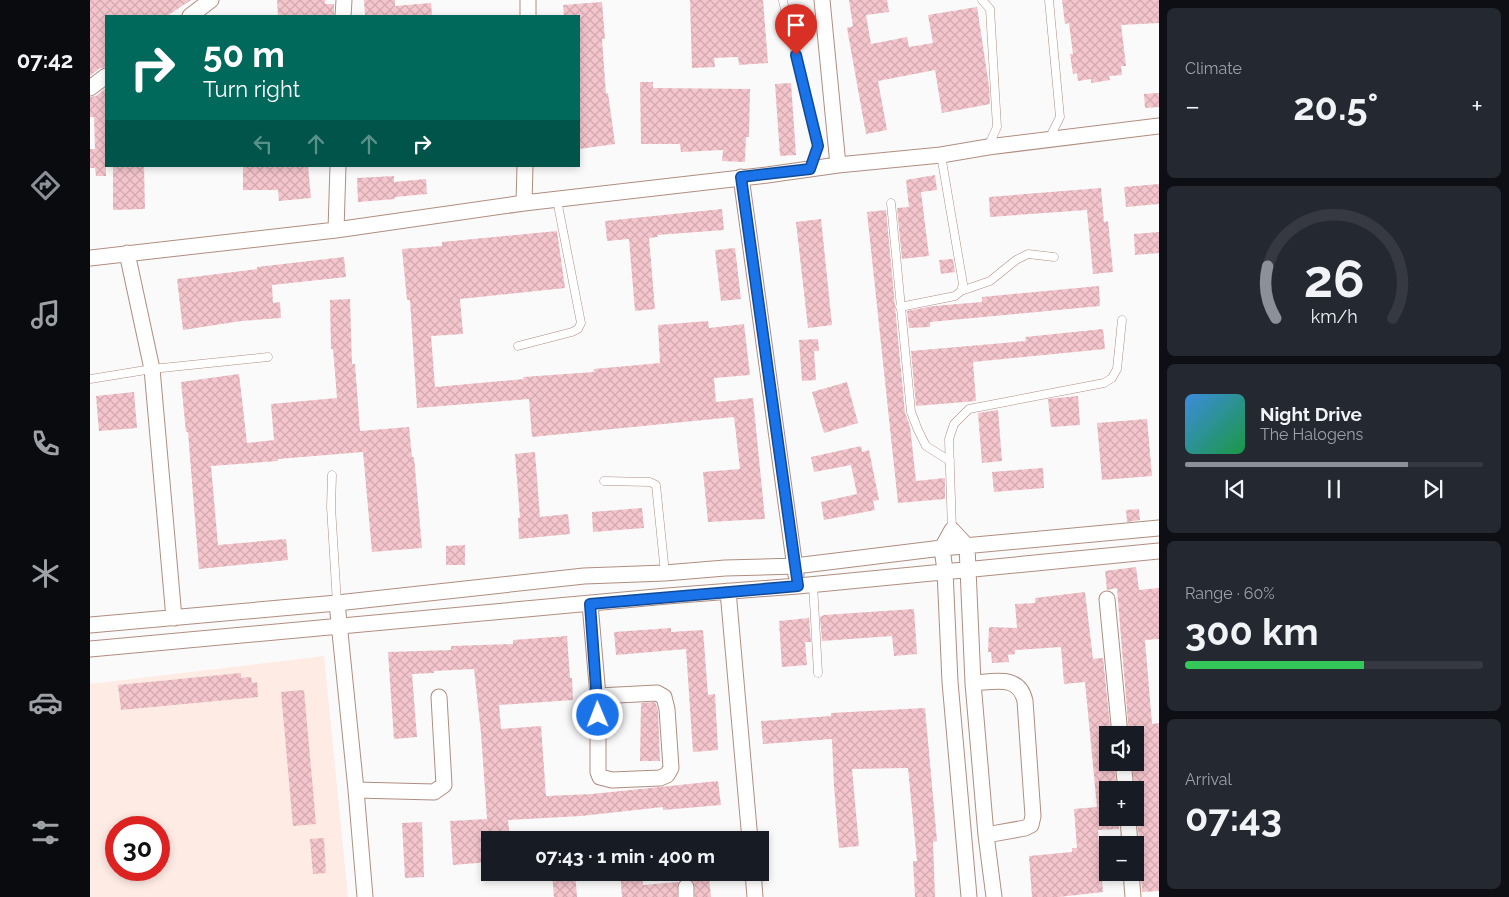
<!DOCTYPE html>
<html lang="en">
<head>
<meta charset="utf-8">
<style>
	:root { --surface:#171b24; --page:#242831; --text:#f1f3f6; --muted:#9ea1a6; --line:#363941; --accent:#8c9099 }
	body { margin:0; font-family:Raleway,sans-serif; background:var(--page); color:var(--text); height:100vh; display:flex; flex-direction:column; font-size:19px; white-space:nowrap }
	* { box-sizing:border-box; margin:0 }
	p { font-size:16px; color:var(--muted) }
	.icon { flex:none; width:28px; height:28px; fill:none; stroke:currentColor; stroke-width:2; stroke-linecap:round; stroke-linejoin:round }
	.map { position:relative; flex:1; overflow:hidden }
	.drawer { display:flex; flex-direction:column; gap:8px; padding:8px; background:#0d0f14; width:350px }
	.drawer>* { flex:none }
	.top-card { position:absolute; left:15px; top:15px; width:475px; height:152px; border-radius:0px; box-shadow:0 2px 8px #0003; background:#00695c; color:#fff; overflow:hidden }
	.controls { position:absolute; left:1009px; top:726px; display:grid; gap:10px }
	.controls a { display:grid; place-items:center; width:45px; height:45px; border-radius:0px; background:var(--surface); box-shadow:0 2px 8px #0003; font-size:25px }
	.speed { position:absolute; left:15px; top:816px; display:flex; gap:10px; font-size:25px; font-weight:700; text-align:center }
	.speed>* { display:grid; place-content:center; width:65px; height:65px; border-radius:50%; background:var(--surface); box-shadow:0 2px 8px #0003; line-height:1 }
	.speed .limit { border:8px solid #d22; background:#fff; color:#111 }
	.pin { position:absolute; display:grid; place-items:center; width:42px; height:42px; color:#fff; margin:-51px -21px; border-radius:50% 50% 50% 0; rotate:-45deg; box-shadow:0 0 5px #0007 }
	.pin .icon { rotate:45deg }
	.me { position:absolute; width:55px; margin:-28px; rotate:359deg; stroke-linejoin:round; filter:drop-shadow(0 0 4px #0008) }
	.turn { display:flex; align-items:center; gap:18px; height:105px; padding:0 15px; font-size:22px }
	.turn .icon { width:65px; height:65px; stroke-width:2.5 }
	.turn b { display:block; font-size:35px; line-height:42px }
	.lanes { display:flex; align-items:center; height:48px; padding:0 15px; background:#0003; justify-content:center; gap:25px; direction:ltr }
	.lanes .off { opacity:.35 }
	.big { font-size:38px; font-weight:700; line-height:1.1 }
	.drawer .tile { flex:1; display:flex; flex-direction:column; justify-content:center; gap:8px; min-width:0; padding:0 18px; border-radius:8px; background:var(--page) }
	.drawer .dial { align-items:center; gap:0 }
	.dial svg { height:130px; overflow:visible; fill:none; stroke:var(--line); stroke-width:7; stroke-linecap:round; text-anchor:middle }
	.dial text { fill:var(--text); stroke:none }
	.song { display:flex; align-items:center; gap:15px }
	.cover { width:60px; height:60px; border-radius:8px; background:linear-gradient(135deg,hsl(210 70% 55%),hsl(140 70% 35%)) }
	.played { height:5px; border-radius:2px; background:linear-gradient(90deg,var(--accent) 75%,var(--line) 75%) }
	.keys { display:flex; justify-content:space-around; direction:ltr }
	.heat { display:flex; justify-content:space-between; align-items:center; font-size:28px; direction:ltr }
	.charge { height:8px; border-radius:4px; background:linear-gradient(90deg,#34c759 60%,var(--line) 0) }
	.trip { position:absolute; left:391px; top:831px; width:288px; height:50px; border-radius:0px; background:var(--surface); box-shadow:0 2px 8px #0003; font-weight:700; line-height:50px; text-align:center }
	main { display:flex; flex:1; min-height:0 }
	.tabs { display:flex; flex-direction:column; width:90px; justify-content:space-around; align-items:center; background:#090b0e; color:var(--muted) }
	.tabs .icon { width:35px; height:35px }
	.tabs .current { color:var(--accent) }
	.tabs b { font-size:22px; color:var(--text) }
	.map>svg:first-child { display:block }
	.built { fill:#feebe4; fill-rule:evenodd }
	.building { fill:url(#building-cross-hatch) }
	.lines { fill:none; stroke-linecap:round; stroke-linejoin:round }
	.service-casing { stroke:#b08d80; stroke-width:9 }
	.minor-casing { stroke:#b08d80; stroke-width:17 }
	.service { stroke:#fff; stroke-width:8 }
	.minor { stroke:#fff; stroke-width:15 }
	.route-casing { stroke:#114b97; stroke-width:12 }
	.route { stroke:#1a73e8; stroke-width:9 }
</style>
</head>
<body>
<main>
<nav class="tabs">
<b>07:42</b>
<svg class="icon current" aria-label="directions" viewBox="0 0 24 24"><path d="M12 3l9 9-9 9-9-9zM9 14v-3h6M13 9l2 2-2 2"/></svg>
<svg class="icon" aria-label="music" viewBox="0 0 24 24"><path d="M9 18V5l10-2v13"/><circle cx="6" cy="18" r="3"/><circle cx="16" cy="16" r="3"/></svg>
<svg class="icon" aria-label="phone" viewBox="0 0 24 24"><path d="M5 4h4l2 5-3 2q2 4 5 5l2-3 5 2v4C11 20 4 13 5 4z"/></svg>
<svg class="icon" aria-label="climate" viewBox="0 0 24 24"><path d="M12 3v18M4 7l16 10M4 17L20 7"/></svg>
<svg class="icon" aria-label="car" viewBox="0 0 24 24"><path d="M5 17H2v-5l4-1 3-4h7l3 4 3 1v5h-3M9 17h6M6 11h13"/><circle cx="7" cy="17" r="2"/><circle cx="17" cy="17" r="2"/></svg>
<svg class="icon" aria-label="filters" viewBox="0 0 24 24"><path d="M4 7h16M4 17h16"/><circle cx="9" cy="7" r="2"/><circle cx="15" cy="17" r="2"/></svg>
</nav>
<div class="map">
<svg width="1069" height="897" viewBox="0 0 1069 897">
	<defs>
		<pattern id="building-cross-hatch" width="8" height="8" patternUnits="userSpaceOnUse" patternTransform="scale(1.25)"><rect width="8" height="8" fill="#f4c5cd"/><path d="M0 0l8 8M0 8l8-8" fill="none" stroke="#d1a9af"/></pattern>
	</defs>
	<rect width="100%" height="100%" fill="#fafafa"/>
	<!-- built -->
	<path class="built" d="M234,656l24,241h-258v-213zM26,828h43v42h-43z"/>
	<!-- building -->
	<path class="building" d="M0,0h101l-24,16h-61v51l-6,1 -10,8z
		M187,0h48v4h9v12h-56z
		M274,0h31v6l36,-3 1,13h-67z
		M600,0h73l5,63 -29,2 -1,-8 -24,1 1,9 -23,1z
		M759,0h38l2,12 -23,3 5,29 36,-7 2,10 24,-4 -5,-28 49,-8 12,79 1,18 -48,9 -7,-43 -57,11 9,49 -21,4 -19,-106 6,-2z
		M972,0h97v23l-38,2 5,41h-5l1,9 -13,1 1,4 -19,3v-4l-13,2 -1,-8 -4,1 -3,-20h3l-4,-31 -4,1z
		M512,2l3,37h-3l4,55 2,-1 7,51 -36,5v-133h-15l-1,-11z
		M550,82h13v6l97,1 -1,48h-3l-1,25 -23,-1 1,-11 -42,2 -1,-8h-39z
		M701,83l5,72 -16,1 -5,-72z
		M16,88v88h-10l-1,-8h-5v-19h5l-1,-32h-4v-20l6,-1z
		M1069,93v14l-14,1 -1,-14z
		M23,166h31l1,43 -32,1z
		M153,166h65l3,32 -32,3 -1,-11h-35z
		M845,175l2,15 -16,2 8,64 -27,3 -5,-51 12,-1 -3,-27z
		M304,176v6l32,-3 1,15 -32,3v2l-37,3 -1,-24z
		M1069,184v20l-33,3 -2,-20z
		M1011,188l3,34 4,-1 5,51 -20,2 -6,-64 -97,7 -1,-20z
		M632,209l2,21 -67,5 1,2 -9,1 6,71 -20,2 -6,-72 -22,2 -2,-20z
		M796,210l19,203 5,13 6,55 29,-3v21l-47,4 -31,-291z
		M731,219l11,106 -24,3 -12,-106z
		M467,231l8,57 -105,11 3,35 -32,2 4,51 89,-8 -1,-2 71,-5v-3l66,-6 -2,-38 50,-4 1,7 35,-4 6,51 -36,3 2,24 37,-4 12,121 -57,3 -5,-50 37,-3 -6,-52 -202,20 -3,-38 -112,9 -7,-108h-3l-5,-51 40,-3v-4z
		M1069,232v21l-24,2 -1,-21z
		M645,248l6,51 -20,2 -6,-51z
		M254,257l2,20 -74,8 1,18 7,-1 1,16 -40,3 -58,9 -6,-51 80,-10v-2z
		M863,259l2,13 -14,2 -2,-14z
		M1009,286l1,20 -170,16v5l-21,1 -2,-17 27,-5 48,-4v-5z
		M260,299l2,65h3l5,67 49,-4 3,30h2l8,91 -50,4 -9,-100 -85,7v2l-67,5 7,79 68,-6 2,21 -89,9 -11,-137h-2l-5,-50 58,-8 8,69 27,-3 -3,-36 66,-6 -4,-49h-2l-1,-49z
		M1013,329l2,20 -132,13 3,39 -60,5 -5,-55 115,-10 -1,-4z
		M728,339l1,12h-5l2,29 -14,1 -3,-41z
		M757,382l11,41 -34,10 -12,-41z
		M44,392l3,36 -38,3 -3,-35z
		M988,396l2,29 -29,2 -3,-28z
		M908,410l4,51 -20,2 -4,-50z
		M1057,419l5,57 -50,4 -5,-57z
		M771,446l1,6 7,-2 10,50 -6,1 2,9 -51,10 -3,-18 36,-8 -6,-29 -37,7 -3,-15z
		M445,452l5,65 28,-3 2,20 -51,5 -1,-21h2l-5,-64z
		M953,468l1,20 -50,4 -2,-20z
		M552,508l2,20 -51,4 -1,-20z
		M1049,509l1,11 -13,2 -1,-12z
		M375,545v20h-19v-19z
		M1046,567l3,23 20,-2v51l-14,1 7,84 7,-1v168l-17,1 -1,-19h1l-10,-111h3v-27h-6l-12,-147 -10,2 -2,-19z
		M995,592l8,67 10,-1 8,77h-3v27h6l3,28h-9v28h11v11l-21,1 5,62 -44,5h-27l-3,-41 43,-4v-4h5l-3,-39 23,-2 -12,-125 -21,2 -3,-37 -46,3v4l-7,1 1,7 -17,1 -1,-11h-3l1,-25 28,1 -2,-24 20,-1v-5z
		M824,609l3,45 -23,2 -2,-20 -70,5 -2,-24 4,-2z
		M719,618l2,24h-6l2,23 -25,2 -3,-46z
		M581,628v4l32,-2 5,65 7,-1 3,56 -25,2 -7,-103 -70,6 -2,-23z
		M477,636l3,42h2l1,22 -74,5 2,24 40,-3 5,70 46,-2 126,-13 3,24 -58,5v-3l-82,9 -73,4 2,20h-20v22l-37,3 -3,-44 37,-2 -6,-86 -7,-64 -40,2v2l-22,1 5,63 -23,2 -6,-87 63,-2v-4l62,-2v-4z
		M151,673v5l10,-1 1,6 5,-1 1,15 -137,13 -3,-25z
		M214,690l12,134 -23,2 -12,-134z
		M565,702l3,8 2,51h-20l1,-58z
		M835,708l12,133 -4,1 2,55h-20l-2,-36h4l-9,-93 -56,1 7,77 -20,2 -5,-62 -2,-47 -69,5 -2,-23 70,-5v-3z
		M332,822l2,55 -19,1 -3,-55z
		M234,838l2,35 -13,1 -3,-35z
		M462,872h23l2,25h-23z
		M530,872h22l1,13 35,-3 -1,15h-55z
		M619,877l2,20h-16l-1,-14 -6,-5z"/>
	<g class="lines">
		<!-- service casing -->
		<g class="service-casing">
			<path id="service" d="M892,0l8,9 7,118 -9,20
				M693,1l35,145 -8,23
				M959,139l11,-22 -11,-117
				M801,203l20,209 7,18 8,16 24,15
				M871,291l29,-10 26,-21 12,-6 26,3
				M810,307l55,-11 6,-5 2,-7 -22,-129
				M428,346l54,-14 6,-3 3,-6 -24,-123
				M0,379l62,-10 116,-12
				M242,475l-1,32 6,96
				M514,481l46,1 6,3 9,88
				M862,530l-3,-91 5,-15 15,-15 135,-26 8,-5 5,-9 5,-49
				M723,584l5,89"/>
		</g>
		<!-- minor casing -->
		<g class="minor-casing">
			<path id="minor" d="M732,0l16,165
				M100,16l21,-16
				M253,16l1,-16
				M438,16v-16
				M0,88l16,-12
				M651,177l55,398
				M434,203l1,-37
				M246,230l2,-64
				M37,253l25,116 22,249
				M0,258l246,-28 188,-27 243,-28 71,-10 103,-10 47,-8 171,-21
				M638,591l22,249
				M1017,599l13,136
				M247,603l19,187 9,107
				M500,604l8,92
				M0,625l247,-22 247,-27 81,-3 60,-5 70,-2 147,-18 217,-20
				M0,649l577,-53 131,-10 361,-35
				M883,683c21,-1 46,-9 52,18l8,115 -2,9 -6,3 -39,7
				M567,693l7,4 3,12 4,59 -4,7 -7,3 -48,2 -12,-3 -2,-5v-76z
				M1033,762l3,28
				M266,790l78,2 10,-7 -5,-88
				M1038,818l2,27
				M663,872l2,25
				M1041,872l2,25
				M596,887v10
				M879,897l-19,-215 -5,-111 -3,-23 10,-18 15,16 6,137 13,152 8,62"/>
		</g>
		<!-- service -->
		<use href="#service" class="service"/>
		<!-- minor -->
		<use href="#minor" class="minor"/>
	</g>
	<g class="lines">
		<!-- route casing -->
		<g class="route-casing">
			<path id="route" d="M508,715l-8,-111 208,-18 -57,-409 69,-8 8,-23 -22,-91"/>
		</g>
		<!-- route -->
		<use href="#route" class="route"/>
	</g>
</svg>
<div class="controls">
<a><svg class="icon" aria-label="sound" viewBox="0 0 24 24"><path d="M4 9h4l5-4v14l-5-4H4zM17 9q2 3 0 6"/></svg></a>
<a>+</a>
<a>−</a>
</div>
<div class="speed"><div class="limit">30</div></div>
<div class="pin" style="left:706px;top:55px;background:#d93025"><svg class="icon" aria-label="arrive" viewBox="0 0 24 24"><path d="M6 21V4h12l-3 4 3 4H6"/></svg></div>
<svg class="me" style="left:508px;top:715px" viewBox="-20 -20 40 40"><circle r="17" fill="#1a73e8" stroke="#fff" stroke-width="3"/><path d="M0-11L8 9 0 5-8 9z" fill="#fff"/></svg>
<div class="trip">07:43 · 1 min · 400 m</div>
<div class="top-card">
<div class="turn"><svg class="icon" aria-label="right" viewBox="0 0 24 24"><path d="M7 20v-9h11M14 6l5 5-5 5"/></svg><div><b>50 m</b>Turn right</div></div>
<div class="lanes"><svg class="icon off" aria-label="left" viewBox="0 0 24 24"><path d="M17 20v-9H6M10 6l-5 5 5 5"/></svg><svg class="icon off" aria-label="ahead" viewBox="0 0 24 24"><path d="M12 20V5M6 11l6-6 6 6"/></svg><svg class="icon off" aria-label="ahead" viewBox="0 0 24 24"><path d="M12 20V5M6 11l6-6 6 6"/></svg><svg class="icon" aria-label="right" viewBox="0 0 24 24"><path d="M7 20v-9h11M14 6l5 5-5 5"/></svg></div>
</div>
</div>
<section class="drawer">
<div class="tile"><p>Climate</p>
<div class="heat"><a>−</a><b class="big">20.5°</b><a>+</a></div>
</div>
<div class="tile dial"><svg viewBox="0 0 100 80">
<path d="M14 69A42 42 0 1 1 86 69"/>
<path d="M14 69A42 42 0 0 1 9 37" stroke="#8c9099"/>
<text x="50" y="56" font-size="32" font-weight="700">26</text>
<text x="50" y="72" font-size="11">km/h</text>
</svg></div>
<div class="tile">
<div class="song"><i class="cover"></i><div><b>Night Drive</b><p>The Halogens</p></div></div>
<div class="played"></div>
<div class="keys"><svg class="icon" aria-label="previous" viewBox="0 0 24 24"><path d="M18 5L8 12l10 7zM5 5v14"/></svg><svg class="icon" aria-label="pause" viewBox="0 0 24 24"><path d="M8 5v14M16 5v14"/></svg><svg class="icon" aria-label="next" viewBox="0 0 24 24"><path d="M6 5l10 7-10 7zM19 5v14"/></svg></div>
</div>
<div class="tile"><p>Range · 60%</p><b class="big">300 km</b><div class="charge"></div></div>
<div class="tile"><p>Arrival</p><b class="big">07:43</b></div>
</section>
</main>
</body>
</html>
